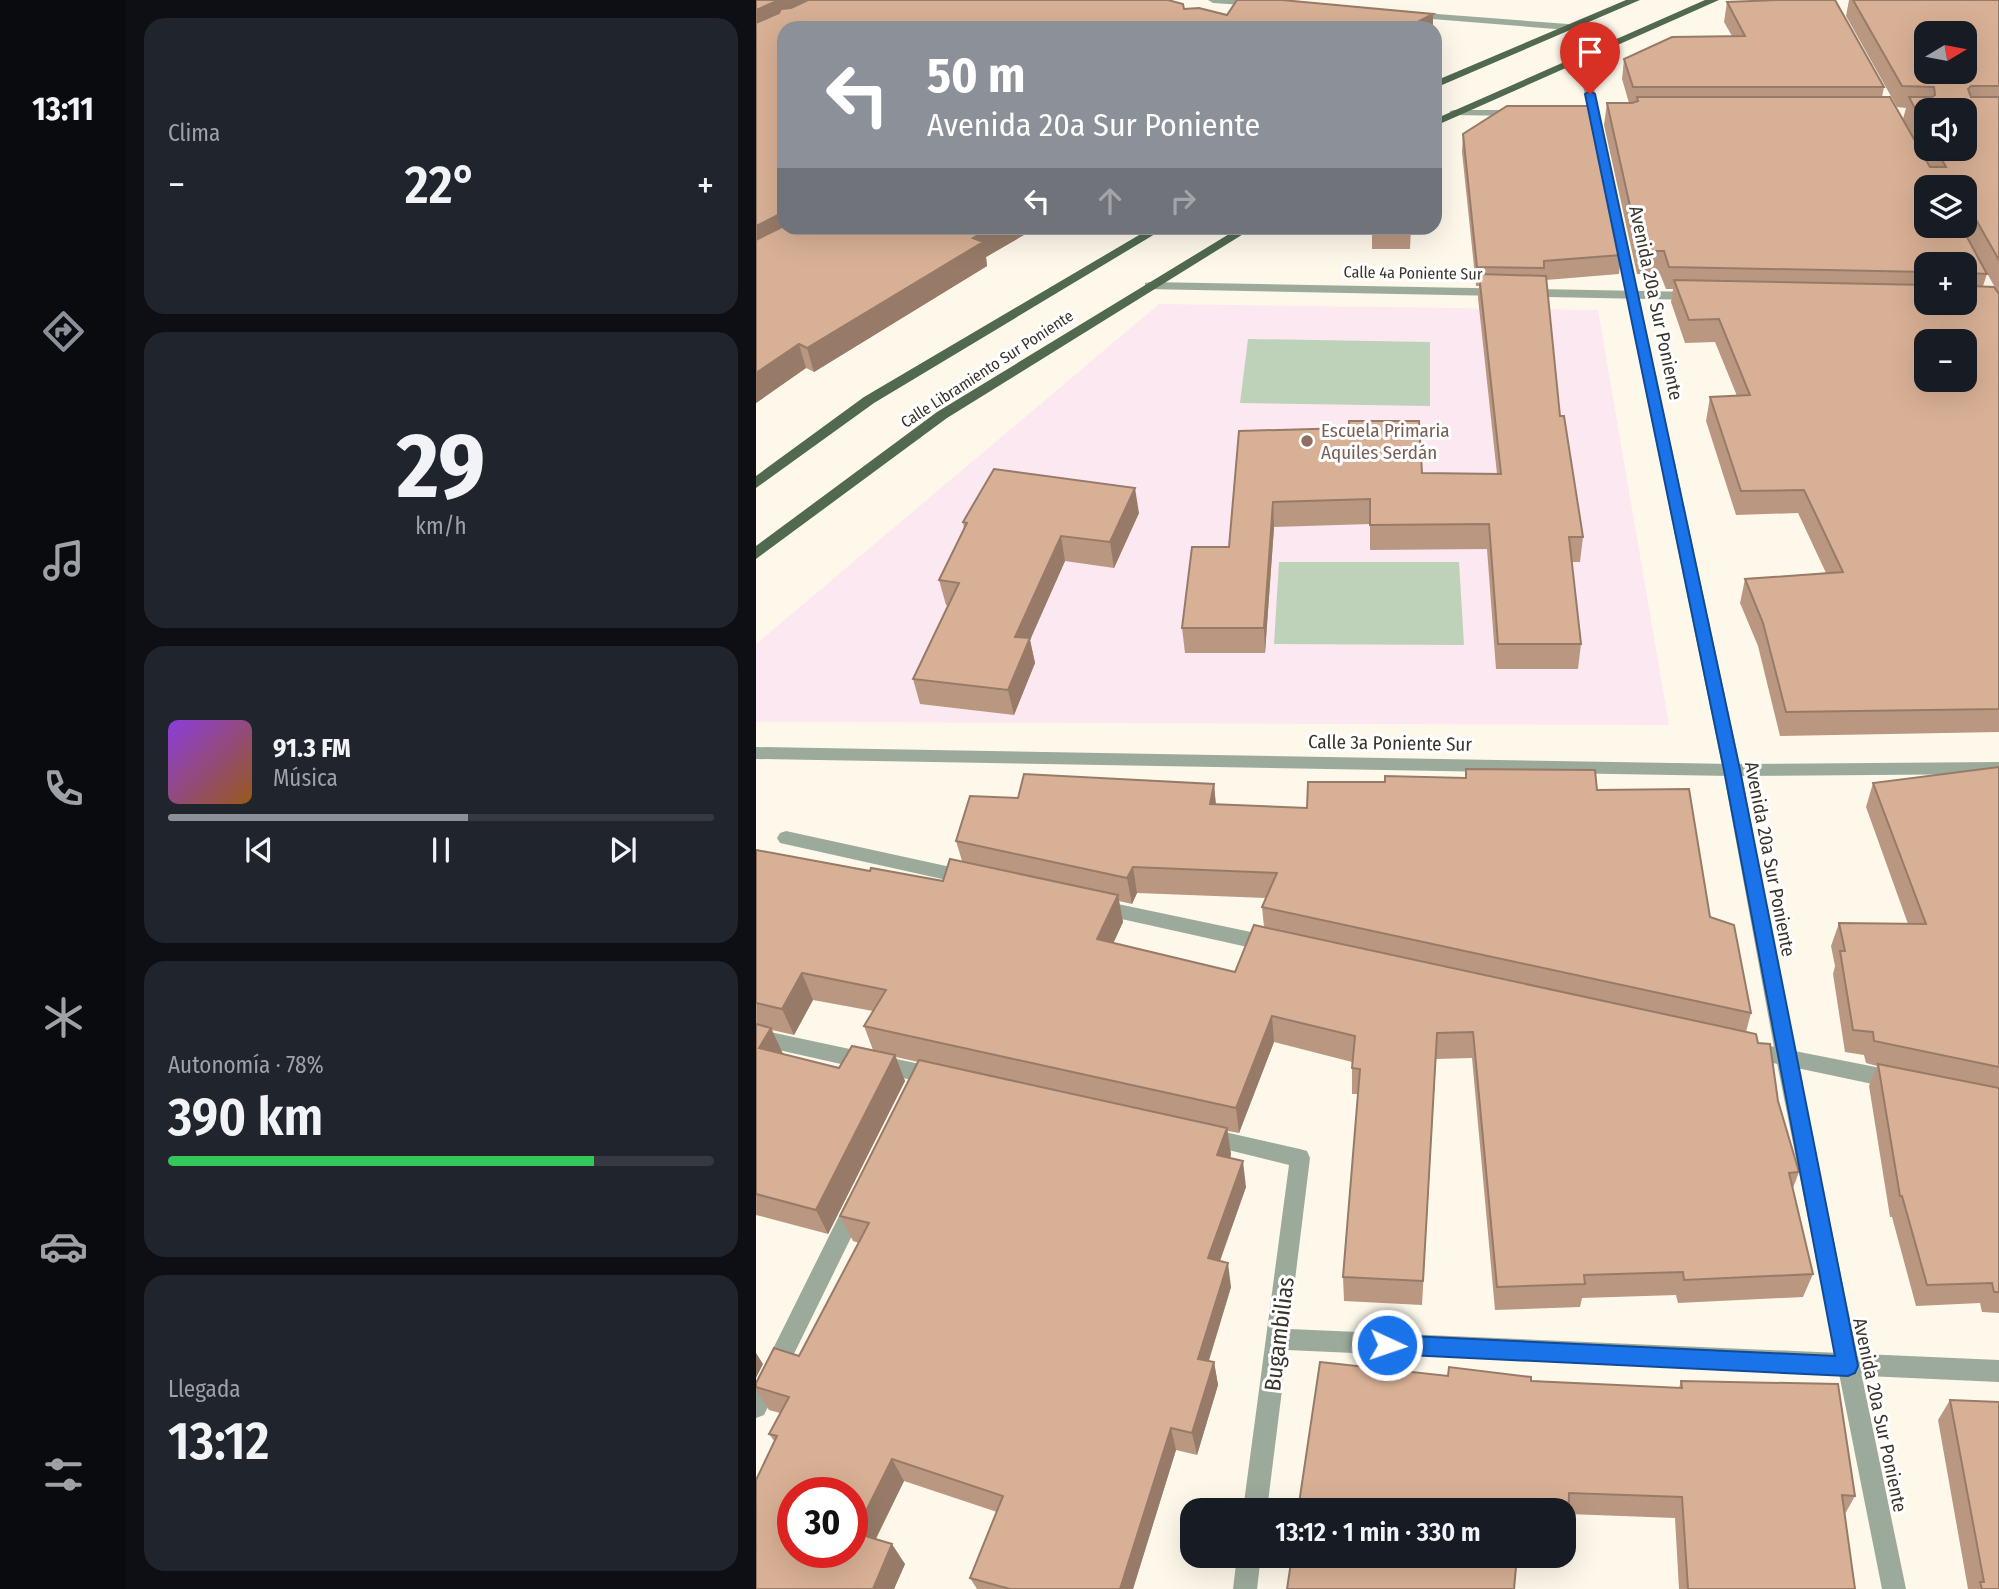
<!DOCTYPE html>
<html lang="es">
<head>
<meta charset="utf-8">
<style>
	:root { --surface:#171b24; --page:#20242c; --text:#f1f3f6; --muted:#9ea1a6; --line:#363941; --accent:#8c9099 }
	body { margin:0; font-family:"Fira Sans Condensed",sans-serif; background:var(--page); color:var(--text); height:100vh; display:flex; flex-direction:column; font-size:26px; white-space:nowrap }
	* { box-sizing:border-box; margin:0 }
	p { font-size:23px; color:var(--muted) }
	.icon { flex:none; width:38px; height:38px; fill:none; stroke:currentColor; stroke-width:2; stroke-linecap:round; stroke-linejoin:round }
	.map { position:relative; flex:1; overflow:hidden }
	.panel { display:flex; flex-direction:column; gap:18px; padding:18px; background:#0d0f14; width:630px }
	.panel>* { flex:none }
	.banner { position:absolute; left:21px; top:21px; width:665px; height:214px; border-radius:21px; box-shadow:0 7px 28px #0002; background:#8c9099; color:#fff; overflow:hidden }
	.needle { width:46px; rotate:80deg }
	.fabs { position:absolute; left:1158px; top:21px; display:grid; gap:14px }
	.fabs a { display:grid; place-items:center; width:63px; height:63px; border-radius:14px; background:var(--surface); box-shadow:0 7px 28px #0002; font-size:35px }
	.speed { position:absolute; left:21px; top:1477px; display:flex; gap:14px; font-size:35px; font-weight:700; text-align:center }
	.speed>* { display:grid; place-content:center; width:91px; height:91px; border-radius:50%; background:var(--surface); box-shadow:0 7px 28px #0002; line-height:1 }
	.speed .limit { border:10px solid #d22; background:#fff; color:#111 }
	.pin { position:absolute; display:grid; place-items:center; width:60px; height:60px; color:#fff; margin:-72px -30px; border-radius:50% 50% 50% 0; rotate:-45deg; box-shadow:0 0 7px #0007 }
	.pin .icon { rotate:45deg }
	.me { position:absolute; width:77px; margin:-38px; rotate:93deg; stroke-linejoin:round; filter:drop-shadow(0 0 5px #0008) }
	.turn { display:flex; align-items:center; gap:24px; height:147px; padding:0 35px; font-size:32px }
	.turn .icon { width:91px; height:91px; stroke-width:2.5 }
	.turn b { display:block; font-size:49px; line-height:60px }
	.lanes { display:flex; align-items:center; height:66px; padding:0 35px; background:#0003; justify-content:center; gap:35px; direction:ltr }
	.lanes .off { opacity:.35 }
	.big { font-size:52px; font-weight:600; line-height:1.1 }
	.panel .card { flex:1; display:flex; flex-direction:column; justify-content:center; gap:10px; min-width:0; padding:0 24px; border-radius:21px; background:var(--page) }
	.panel .dial { align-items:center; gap:0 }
	.dial b { font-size:91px; line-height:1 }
	.song { display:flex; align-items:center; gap:21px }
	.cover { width:84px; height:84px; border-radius:10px; background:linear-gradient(135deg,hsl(270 70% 55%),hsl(30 70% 35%)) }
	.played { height:7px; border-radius:4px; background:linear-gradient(90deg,var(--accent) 55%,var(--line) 55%) }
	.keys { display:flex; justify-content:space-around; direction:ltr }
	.heat { display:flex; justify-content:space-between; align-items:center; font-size:38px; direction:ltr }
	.charge { height:10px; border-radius:5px; background:linear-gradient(90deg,#34c759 78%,var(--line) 0) }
	.trip { position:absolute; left:424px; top:1498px; width:396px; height:70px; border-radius:21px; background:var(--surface); box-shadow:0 7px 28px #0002; font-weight:600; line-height:70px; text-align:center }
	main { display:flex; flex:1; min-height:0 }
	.tab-bar { display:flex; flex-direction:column; width:126px; justify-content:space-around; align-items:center; background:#090b0e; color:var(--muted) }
	.tab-bar .icon { width:49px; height:49px }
	.tab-bar .current { color:var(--accent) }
	.tab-bar b { font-size:32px; color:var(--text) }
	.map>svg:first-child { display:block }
	.education { fill:#fce8f1 }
	.green { fill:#bed2b9 }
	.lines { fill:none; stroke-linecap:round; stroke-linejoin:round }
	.minor { fill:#9caa9b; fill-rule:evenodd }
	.tertiary { fill:#9caa9b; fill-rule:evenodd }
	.primary { fill:#50694f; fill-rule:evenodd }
	.wall { fill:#ba9780; fill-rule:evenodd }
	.shaded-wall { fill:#977b68 }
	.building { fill:#d8b095; stroke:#977b68; stroke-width:2; fill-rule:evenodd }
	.route { fill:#1a73e8; stroke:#114b97; stroke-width:2 }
	.education-dot { fill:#8d6e63; stroke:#fff; stroke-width:2.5 }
	.labels { text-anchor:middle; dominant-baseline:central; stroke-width:6; stroke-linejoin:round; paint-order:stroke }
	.far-street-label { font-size:16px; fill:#39352d; stroke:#fff }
	.street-label { font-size:19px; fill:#39352d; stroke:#fff }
	.education-label { font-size:19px; fill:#785e54; stroke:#fff; text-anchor:start }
	.near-street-label { font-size:23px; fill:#39352d; stroke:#fff }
</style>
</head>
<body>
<main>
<nav class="tab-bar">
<b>13:11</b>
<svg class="icon current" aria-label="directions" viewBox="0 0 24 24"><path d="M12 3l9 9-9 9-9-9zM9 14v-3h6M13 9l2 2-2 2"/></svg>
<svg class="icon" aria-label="music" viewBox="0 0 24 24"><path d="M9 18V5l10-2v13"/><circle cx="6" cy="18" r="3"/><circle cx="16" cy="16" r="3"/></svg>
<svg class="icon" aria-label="phone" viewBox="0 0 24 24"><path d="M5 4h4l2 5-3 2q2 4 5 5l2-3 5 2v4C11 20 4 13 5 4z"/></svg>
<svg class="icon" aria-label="climate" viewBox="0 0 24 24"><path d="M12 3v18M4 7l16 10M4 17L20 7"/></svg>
<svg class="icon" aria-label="car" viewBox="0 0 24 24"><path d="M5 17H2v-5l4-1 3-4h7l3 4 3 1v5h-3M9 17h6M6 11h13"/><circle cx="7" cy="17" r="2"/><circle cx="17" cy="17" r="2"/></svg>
<svg class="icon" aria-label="filters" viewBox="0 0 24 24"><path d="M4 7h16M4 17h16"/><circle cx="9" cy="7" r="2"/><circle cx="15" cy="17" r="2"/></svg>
</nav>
<section class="panel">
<div class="card"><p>Clima</p>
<div class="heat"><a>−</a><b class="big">22°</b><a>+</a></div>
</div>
<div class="card dial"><b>29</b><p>km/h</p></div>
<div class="card">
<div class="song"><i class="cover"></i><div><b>91.3 FM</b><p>Música</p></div></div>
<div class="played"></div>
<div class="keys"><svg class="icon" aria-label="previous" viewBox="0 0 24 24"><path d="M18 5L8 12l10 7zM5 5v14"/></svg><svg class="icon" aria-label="pause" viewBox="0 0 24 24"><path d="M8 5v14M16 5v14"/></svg><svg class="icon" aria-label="next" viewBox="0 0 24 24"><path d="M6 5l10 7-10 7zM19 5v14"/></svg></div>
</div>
<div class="card"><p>Autonomía · 78%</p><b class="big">390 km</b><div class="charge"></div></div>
<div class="card"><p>Llegada</p><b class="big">13:12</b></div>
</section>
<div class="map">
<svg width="1243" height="1589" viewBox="0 0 1243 1589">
	<rect width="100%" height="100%" fill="#fef8eb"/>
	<!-- education -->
	<path class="education" d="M403,304l439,6 71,415 -913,-3v-78z"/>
	<!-- green -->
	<path class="green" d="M492,339l182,3v64l-190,-3z
		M523,562h180l5,83 -190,-1z"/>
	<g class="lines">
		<!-- minor -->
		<path class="minor" d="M452,0h50l5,3 -5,3 -45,-3z
			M655,12l157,12 5,3 -5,3 -161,-13v-4z
			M698,110h63l6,3 -6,3 -67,-1v-4z
			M394,282l546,10 6,4 -6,4 -551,-11v-6z
			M0,747l976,17 267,-2v12l-267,2 -976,-17z
			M30,831l183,40 6,2 3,5 -3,5 -6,2 -189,-42 -3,-5 3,-5z
			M343,900l171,36 7,3 2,5 -2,5 -7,3 -171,-38 -7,-2 -2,-5 2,-5z
			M0,1029l178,38 7,3 3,6 -3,6 -7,3 -178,-40z
			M993,1042l147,29 7,3 3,6 -3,6 -7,3 -147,-31 -7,-2 -3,-6 3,-6z
			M451,1128l93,21 7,2 3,7 -21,171 710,31v22l-712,-32 -20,160h-24l46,-345 -89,-22 -3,-6 3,-6z
			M100,1195l8,3 3,7 -103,210 -8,3v-35l92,-185z
			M481,1556h24l-4,33h-24z"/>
		<!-- tertiary -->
		<path class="tertiary" d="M826,53l5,3 154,714 55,288 110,531h-24l-106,-531 -53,-288 -146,-714z"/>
		<!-- primary -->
		<path class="primary" d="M870,0h14l-205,88v-7z
			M949,0h14l-284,126v-7z
			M395,228h14l-291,175 -118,85v-12l108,-79z
			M483,228h14l-306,190 -191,141v-13l181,-134z"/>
	</g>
	<!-- wall -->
	<path class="wall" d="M0,0l428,9 43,6 206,-1v14h-649v200h252l-50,29 1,9 -173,106 -8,-4 -50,35z
		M1093,0h150v732l-219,4 -22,-90 -18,-43 5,-24 81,-6 -28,-60 -62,2 -30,-94 4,-24 27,-1 -22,-54 -30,1 -14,-41 2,-13h-7l-6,-15h-23l-33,-149 3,-22h22l-7,-24 2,-20 108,-23 -8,-14 3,-20 157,85 -2,10 30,37 -9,-15 3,-11 -9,-1 -51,-91zM1171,110l38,39h-38zM1209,187v39h-38zM1217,248l24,43 -14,-5 4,-12zM1171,264l38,39h-38z
		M707,134l158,121 -2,19 -73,6 14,136 23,121 -3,25h-8l9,82 -3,25h-82l-9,-120 -117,1v-26l-96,3 -9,126h-80l-3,-25 47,-81 10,-116 183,42 75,1 -19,-176 1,-12h-3l-14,-134z
		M616,228h39l-1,21h-38z
		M383,513l-25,55 -49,-7 -35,79 5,23 -21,52 -94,-11 -7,-25 35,-73 -2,-1 -7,-25 25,-51 -1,-7z
		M1243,767v546l-17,-1 -2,-9 -64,3 -24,-89h-2l-21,-131 8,-20 -11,-3 -2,-8 -19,-3 -12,-78 2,-8 -4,-20 8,-23 69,1 -42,-117 7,-24z
		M710,769l131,21 113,127 41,96 -5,19 12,11 20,58 21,71 -6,16 20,86 -10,23 -125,6 -2,-8 -94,3 -2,9 -85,3 -23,-252 -36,1 -14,246 -78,-4 -1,-24 15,-183h-6v-32l-78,-20 -35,91 -11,-2 3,24 -1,3 16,29 -26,74 11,26 -22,74 5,1 4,23 -21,70 -21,-5 -43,139h-156l-7,-11 27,-66 -93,-31 -28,58 29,25 -11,25h-138l19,-147 -6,-8 11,-21 -11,-3 -13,-20v-7l43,-27 60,-113 -6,-2 -13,-25 78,-154 -22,-5 9,24 -77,153 -72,-19v-365l114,21 73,10 19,-20 -6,-20 62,-43 196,-14 2,20 91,4 78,-26 80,-4zM381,893l129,5 -4,9 2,20 -29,45 -122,-29 10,-21 -4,-21 13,3zM57,1000l60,11 -9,15 9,24 -34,18 -56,-14 -11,-24 22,5z
		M692,1376l231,12 2,-7 174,115 -10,18 10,75h-176l-4,-71 -107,-4v12l-5,21v-37z
		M1194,1400l49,189h-31l-30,-169z"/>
	<!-- shaded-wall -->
	<path class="shaded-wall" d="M23,0h52l-75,35v-25z
		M677,14v14h-27z
		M28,212v16l-28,25v-27z
		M234,228h46l-50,29 1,9 -173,106 -7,-24 166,-110z
		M43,344l7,24 -50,35v-30z
		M379,488l4,25 -25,55 -4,-26z
		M517,502l1,25 -9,126 -1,-25z
		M305,536l4,25 -35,79 5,23 -21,52 -6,-25 7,-53z
		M458,784l2,26 -6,-6z
		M377,867l4,26 -5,11 -5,-26z
		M362,895l5,27 -20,44 -6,-27z
		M46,973l11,27 -19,35 -12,-26z
		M516,1016l2,26 -35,91 -3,-25z
		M15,1028l12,26 -24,-6z
		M139,1055l10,26 -77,153 -12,-24z
		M471,1128l4,27 -10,26 -4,-26z
		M487,1161l3,26 -34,96 -4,-25z
		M472,1263l3,24 -29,95 -4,-23z
		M0,1353l7,11 -7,14z
		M458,1362l4,23 -21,70 -5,-22z
		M415,1428l5,22 -43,139h-13z
		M136,1459l12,22 -36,73 -13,-21z
		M136,1544l13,20 -11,25h-21z"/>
	<!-- building -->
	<path class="building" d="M0,0h23l-23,10z
		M52,0h360l15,4 1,5 15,-1 28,7 10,-15h45l151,14 -27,14h-622v184l-28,14v-203l23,-10 2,-4 10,-1z
		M1021,0h58l49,87h-251l-9,-28 48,-22 73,-1 -18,-34z
		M1097,0h146v86h-28l-3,3 3,8h28v163l-33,-58h-1v-15h-38v39h34l26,48 -17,-1 -1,5 -4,2v-16h-38v8l-258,-5 -5,-16h-24l-33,-148h25l6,-2 -1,-4h253l40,70h16l-10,-18h29v-39h-38v21l-18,-34h23l3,-2 -1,-8 -32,-1zM1171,33h38v39h-38z
		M751,106h83l31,149 -77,6v7l-67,-1 -14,-133z
		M28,226v2h206l-17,10 10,4 -176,106 -8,-4 -43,29v-133z
		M723,274l67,2 14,140h4l19,121h-14l12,107h-83l-9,-120 -119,1v-26l-97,3 -9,126h-82l10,-81h37l10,-116 110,-3v-7h70l3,52 79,1z
		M918,280l253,5v18h38v-21l6,4 23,1 5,7v415l-213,3 -23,-89 -18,-44 98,-7 -39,-82 -63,1 -31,-94 40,-2 -31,-76 -30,1zM1171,341h38v39h-38z
		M238,469l141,19 -25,54 -49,-6 -46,101 15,1 -22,52 -95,-11 46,-96 -20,-3 28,-57 -4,-1z
		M1243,767v300l-125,-26 -1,-9 -20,-2 -13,-79h5l-6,-28 87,1 -53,-141z
		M710,769l129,1 2,20 92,-1 21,128 24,8 17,88 -489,-106 15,-34 -144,-6 -6,11 -171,-37 14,-45 48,2 6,-24 190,10 -4,20 97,4 1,-26h77v-6l81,2z
		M0,850l114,21 1,-3 72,13 7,-22 168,36 -21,44 138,33 19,-47 502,109 2,9 12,1 8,57 21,71 -10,1 24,101 -129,6 -1,-8 -99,3 1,9 -88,3 -24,-255 -36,1 -14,248 -80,-4 17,-208 -8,-1 3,-32 -83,-20 -36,92 -372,-82 22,-36 -84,-17 -20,36 -26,-6z
		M0,1024l15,4 -12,20 80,20 13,-22 43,9 -79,155 -60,-16z
		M163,1060l308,68 -10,27 26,6 -35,97 20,5 -30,96 16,3 -22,71 -21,-5 -51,161h-110l-40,-11 33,-82 -111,-37 -37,74 37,11 -19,45h-117v-109l21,-44 -8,-2 20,-37 -33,-10v-4l18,-35 25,8 70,-133 -29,-7zM37,1493h59v59h-59z
		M1122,1064l121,24v204h-5l-2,-9 -65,2 -25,-89h-2z
		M564,1362l128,14 1,-9 82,10v4l151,7 -1,-7 157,3 17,112 -13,-1 13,94h-167l-6,-92 -113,-4 -1,33h-5v-16h-265z
		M1194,1400l49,2v187h-17l-2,-7h4z
		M536,1556h225l-3,33h-227z"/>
	<!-- route -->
	<path class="route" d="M834,91l5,3 145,676 118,596 -3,7 -7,3 -461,-22 -8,-3 -3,-6 3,-7 8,-3 448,21 -111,-586 -139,-676z"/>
	<!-- markers -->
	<circle class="education-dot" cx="551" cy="441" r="7"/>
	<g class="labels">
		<!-- far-street labels -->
		<g class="far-street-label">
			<text transform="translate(657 273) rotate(1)">Calle 4a Poniente Sur</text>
			<text transform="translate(231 369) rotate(-33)">Calle Libramiento Sur Poniente</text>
		</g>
		<!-- street labels -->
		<g class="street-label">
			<text transform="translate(900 303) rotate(78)">Avenida 20a Sur Poniente</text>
			<text transform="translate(634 743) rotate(1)">Calle 3a Poniente Sur</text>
			<text transform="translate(1014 859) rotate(79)">Avenida 20a Sur Poniente</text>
			<text transform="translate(1124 1415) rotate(78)">Avenida 20a Sur Poniente</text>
		</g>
		<!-- education labels -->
		<g class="education-label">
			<text x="565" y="430">Escuela Primaria<tspan x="565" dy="22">Aquiles Serdán</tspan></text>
		</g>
		<!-- near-street labels -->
		<g class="near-street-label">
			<text transform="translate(523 1334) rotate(-83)">Bugambilias</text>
		</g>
	</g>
</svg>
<div class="fabs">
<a><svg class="needle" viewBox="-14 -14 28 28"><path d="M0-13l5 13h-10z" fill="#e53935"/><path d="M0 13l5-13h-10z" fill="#9ea1a6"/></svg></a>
<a><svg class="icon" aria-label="sound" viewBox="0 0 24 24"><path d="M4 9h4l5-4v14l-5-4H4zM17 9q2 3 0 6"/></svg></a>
<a><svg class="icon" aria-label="layers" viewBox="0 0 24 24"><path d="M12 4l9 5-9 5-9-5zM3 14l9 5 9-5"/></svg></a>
<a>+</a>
<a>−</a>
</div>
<div class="speed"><div class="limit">30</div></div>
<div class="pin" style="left:834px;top:94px;background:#d93025"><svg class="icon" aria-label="arrive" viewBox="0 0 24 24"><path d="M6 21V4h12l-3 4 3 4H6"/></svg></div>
<svg class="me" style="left:631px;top:1345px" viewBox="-20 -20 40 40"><circle r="17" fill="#1a73e8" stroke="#fff" stroke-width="3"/><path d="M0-11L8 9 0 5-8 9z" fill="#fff"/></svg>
<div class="trip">13:12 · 1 min · 330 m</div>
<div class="banner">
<div class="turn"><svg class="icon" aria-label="left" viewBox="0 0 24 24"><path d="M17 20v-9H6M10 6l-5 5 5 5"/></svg><div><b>50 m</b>Avenida 20a Sur Poniente</div></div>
<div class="lanes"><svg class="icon" aria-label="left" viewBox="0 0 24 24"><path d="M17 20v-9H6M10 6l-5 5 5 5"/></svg><svg class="icon off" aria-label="ahead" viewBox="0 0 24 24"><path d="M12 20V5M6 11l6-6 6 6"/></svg><svg class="icon off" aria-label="right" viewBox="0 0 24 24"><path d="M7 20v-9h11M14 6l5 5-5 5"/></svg></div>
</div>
</div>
</main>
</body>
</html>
